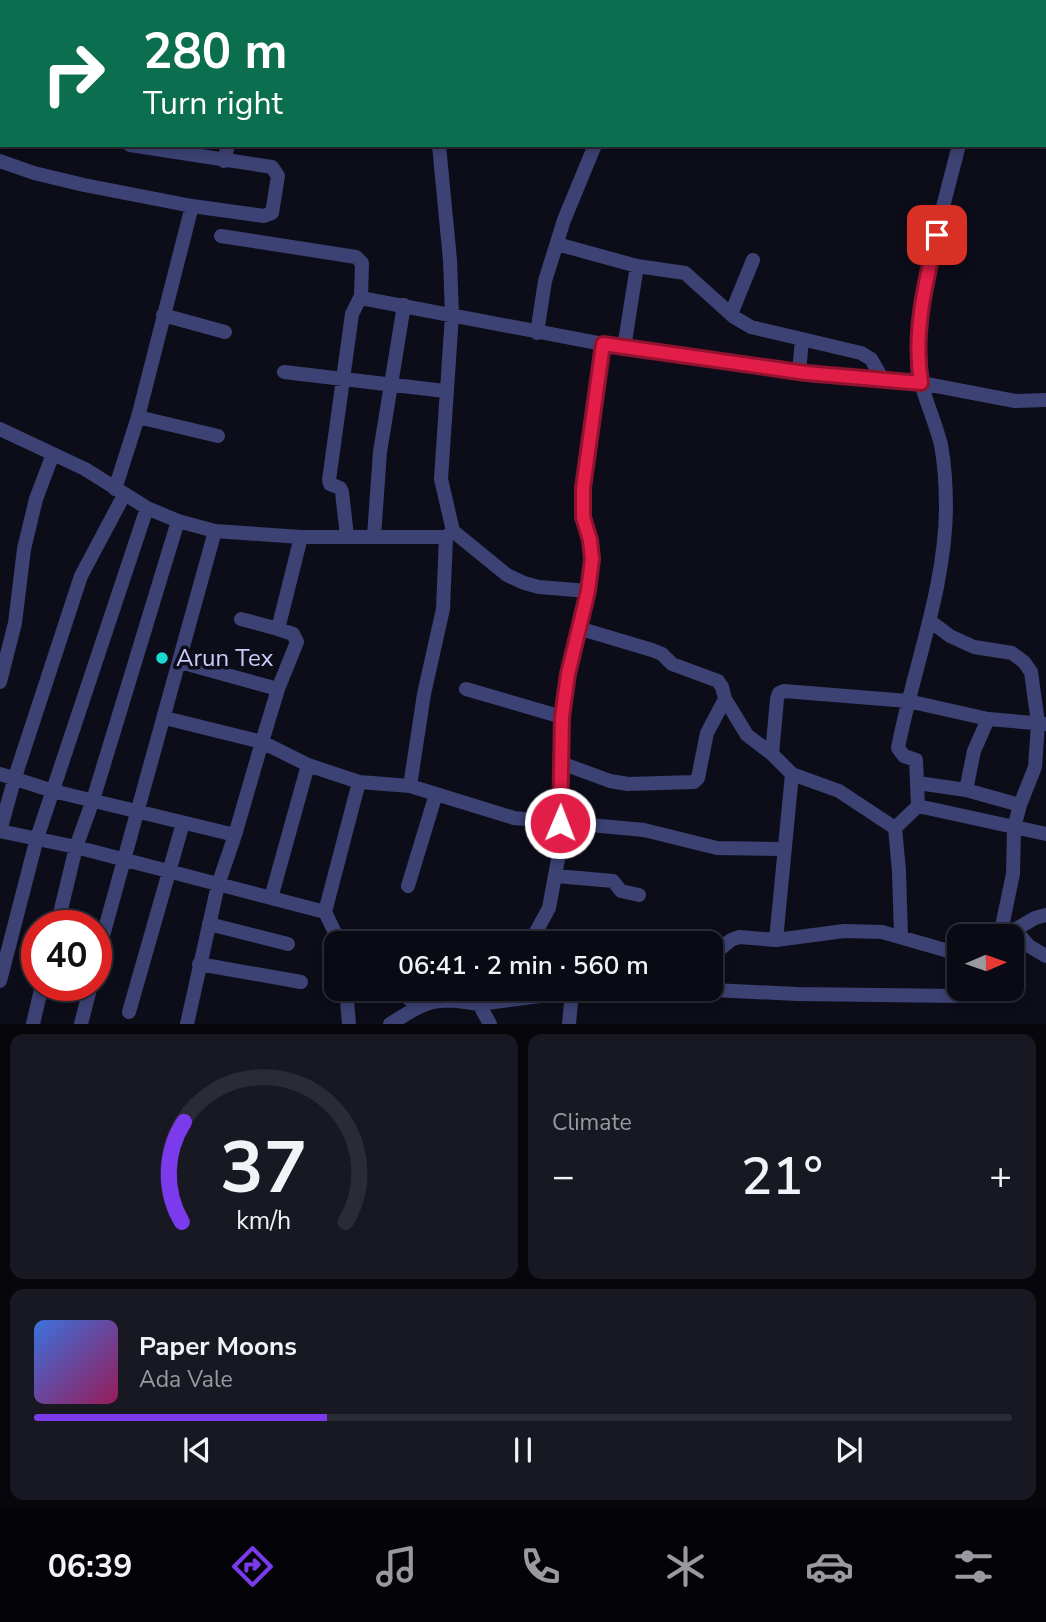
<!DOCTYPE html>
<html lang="en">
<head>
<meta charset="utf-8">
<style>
	:root { --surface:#0a0a14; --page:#181822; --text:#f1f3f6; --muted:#999aa0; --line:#2a2b34; --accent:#7c3aed }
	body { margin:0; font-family:"Nunito Sans",sans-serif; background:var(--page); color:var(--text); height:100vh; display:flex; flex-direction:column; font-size:26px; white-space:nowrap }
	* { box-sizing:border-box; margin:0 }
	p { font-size:23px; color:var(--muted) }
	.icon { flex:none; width:38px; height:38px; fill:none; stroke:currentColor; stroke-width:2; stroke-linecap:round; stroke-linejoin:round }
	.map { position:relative; height:1024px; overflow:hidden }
	.drawer { display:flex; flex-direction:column; gap:10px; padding:10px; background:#06060b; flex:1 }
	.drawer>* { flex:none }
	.hud { position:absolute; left:0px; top:0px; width:1046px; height:147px; box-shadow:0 4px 10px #0003,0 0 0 2px var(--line); background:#0b6e4f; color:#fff; overflow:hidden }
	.needle { width:46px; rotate:88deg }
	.controls { position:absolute; left:947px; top:924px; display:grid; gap:14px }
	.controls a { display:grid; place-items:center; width:77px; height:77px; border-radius:14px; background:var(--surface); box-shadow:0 4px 10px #0003,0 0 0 2px var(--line); font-size:35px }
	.speed { position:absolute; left:21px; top:910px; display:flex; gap:14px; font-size:35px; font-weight:700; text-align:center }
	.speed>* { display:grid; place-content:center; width:91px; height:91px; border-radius:50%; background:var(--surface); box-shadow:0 4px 10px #0003,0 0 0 2px var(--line); line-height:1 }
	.speed .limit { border:10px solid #d22; background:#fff; color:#111 }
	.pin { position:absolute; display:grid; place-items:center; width:60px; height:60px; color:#fff; margin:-30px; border-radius:14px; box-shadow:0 4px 10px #0006 }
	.me { position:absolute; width:77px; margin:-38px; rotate:1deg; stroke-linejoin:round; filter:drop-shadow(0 0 5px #0008) }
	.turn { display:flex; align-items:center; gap:24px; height:147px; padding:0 28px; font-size:32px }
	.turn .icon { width:91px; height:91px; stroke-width:2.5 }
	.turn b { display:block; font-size:49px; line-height:60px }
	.big { font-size:52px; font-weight:600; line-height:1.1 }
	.drawer .tile { flex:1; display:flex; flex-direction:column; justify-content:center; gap:10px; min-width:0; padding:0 24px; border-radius:14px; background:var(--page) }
	.drawer .dial { align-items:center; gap:0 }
	.dial svg { height:182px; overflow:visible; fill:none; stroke:var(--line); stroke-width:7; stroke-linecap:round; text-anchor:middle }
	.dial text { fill:var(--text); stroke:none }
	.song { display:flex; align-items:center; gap:21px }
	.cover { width:84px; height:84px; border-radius:10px; background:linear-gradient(135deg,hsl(220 70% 55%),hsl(330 70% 35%)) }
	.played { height:7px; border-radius:4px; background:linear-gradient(90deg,var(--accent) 30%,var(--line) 30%) }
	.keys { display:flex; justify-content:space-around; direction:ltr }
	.heat { display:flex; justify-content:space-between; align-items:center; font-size:38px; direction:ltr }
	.drawer .tiles { flex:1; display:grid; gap:10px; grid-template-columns:1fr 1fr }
	.tile:last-child { grid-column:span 2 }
	.trip { position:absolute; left:324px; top:931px; width:399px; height:70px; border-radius:14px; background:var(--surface); box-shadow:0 4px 10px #0003,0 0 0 2px var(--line); font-weight:600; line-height:70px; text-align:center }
	.tab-bar { display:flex; height:112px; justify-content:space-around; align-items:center; background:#040408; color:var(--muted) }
	.tab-bar .icon { width:49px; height:49px }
	.tab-bar .selected { color:var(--accent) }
	.tab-bar b { font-size:32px; color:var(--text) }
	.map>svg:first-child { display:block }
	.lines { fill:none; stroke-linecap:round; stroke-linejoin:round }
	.minor { stroke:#3c4274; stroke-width:14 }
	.major { stroke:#a35eee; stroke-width:18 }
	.route-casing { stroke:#92132f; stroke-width:18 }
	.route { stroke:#e11d48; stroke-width:12 }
	.poi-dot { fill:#17d9d1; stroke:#0d0d1a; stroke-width:2.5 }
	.labels { text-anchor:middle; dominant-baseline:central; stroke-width:7; stroke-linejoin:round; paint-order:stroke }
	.poi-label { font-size:24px; fill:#cbcdf9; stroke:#0d0d1a; text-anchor:start }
</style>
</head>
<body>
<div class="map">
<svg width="1046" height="1024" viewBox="0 0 1046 1024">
	<rect width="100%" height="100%" fill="#0d0d1a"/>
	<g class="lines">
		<!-- minor -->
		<path class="minor" d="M437,0l6,2
			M751,0l9,2
			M823,0l9,2
			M185,2l1,-2
			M397,2l1,-2
			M457,2v-2
			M695,2v-2
			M809,2l1,-2
			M1001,2l1,-2
			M0,18h2
			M0,61h2
			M439,145l11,115 2,55 -11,164 12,52 54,44 17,8 15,4 49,4
			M0,161l34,12 50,12 108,21 72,10 8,-3 6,-37 -6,-9 -142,-22
			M224,161l4,-16
			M221,236l135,21 6,6 -1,33 5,3 258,49 181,25 116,10 94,18 31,-1
			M557,244l80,22 48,7 49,44 17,10 110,26 10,6 12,21
			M731,314l22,-54
			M163,315l62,17
			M537,333l8,-52 19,-61 31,-75
			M624,348l13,-82
			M284,372l161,19
			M799,372l3,-33
			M138,417l80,19
			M0,429l85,40 62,39 31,13 37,10 86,6h145l7,-6
			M115,489l23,-72 54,-211
			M347,536l-5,-44 -2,-4 -10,-4 -1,-4 23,-166 9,-18
			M374,536l6,-84 24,-147
			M241,619l37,10
			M930,621l20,15 24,11 38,6 12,9 7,10 7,51 -3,44 -15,38 -6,23 -1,46 -13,62
			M578,628l74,22 10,4 10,10 46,17 4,6 3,12 22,36 25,19 20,20 47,17 56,37 4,43 2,65
			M180,662l98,27
			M0,682l15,-59 9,-74 12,-50 17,-45
			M466,689l96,28
			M165,718l97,24 16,-53 19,-47 -4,-8 -15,-5 23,-92
			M772,754l5,-55 2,-6 5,-2 124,10 80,18 58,5
			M561,763l49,18 18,3 66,-2 4,-4 9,-45 18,-34
			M0,774l53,17 182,44 -17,50 -31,139
			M359,782l51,4 104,32 130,12 73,18 66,1
			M918,783l48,7 54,15
			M410,786l14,-92 19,-85 3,-72
			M966,790l8,-39 14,-32
			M918,806l128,28
			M895,828l23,-22 -2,-46 -12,-4 -6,-8c15,-79 47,-158 48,-239 0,-21 -1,-43 -5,-64 -7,-29 -22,-56 -24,-87 0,-15 2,-31 5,-47 7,-56 23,-111 37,-166
			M0,831l76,16 249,65 15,31
			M0,831l15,-54 66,-201 43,-81
			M235,835l27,-93 46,23 51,17 -34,130
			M556,876l57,5 8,10 18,4
			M408,886l28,-92
			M271,898l37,-133
			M209,924l79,20
			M57,926l19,-79 17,-47 85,-279
			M1014,929l15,17 17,10
			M1004,936l31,-18 11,-3
			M776,940l16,-166
			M530,943l19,-35 12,-65 1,-126 6,-43 20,-83 4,-32 -2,-19 -7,-23v-29l20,-144
			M710,957l21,-17 8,-3 37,3 68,-9 38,1 77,22
			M96,961l119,-430
			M199,964l102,18
			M0,981l37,-143 110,-330
			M346,989l3,35
			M396,989l23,17
			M692,989l105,5 161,2 19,-4 5,-3
			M479,1004l101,-13 65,1 10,-3
			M129,1012l54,-189
			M33,1024l9,-39
			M81,1024l10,-39
			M390,1024c39,-24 43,-27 89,-20l11,20
			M569,1024l3,-32"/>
		<!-- major -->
		<path class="major" d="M159,0l5,2
			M32,2v-2
			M277,2v-2
			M0,106l2,-7"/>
	</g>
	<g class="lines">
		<!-- route casing -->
		<g class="route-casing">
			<path id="route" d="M560,823l2,-106 6,-43 20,-83 4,-32 -2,-19 -7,-23v-29l20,-144 203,29 115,10c-8,-49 4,-100 16,-148"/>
		</g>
		<!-- route -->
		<use href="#route" class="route"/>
	</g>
	<!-- markers -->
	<circle class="poi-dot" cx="162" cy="658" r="7"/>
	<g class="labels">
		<!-- poi labels -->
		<g class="poi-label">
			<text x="176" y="658">Arun Tex</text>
		</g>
	</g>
</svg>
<div class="controls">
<a><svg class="needle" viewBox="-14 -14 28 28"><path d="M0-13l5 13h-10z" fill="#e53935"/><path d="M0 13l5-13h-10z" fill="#999aa0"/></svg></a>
</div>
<div class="speed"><div class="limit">40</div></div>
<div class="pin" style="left:937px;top:235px;background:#d93025"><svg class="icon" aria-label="arrive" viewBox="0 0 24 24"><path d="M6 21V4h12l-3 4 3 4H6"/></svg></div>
<svg class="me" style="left:560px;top:823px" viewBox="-20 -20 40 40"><circle r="17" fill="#e11d48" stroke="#fff" stroke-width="3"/><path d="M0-11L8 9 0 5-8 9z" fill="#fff"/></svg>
<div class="trip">06:41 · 2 min · 560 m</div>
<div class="hud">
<div class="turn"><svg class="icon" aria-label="right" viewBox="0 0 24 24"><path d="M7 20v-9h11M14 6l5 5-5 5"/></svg><div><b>280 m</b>Turn right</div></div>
</div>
</div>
<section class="drawer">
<div class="tiles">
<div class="tile dial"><svg viewBox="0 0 100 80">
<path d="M14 69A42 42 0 1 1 86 69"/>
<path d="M14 69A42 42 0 0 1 15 25" stroke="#7c3aed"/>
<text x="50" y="56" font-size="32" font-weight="700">37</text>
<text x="50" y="72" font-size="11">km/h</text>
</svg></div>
<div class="tile"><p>Climate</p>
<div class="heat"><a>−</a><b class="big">21°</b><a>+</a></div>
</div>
<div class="tile">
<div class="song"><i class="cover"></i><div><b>Paper Moons</b><p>Ada Vale</p></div></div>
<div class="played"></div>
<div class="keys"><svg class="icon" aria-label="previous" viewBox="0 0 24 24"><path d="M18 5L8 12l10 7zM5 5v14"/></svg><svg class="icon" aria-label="pause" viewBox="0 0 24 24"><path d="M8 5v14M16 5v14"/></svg><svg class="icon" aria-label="next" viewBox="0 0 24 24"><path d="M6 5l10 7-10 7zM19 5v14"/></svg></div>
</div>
</div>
</section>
<nav class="tab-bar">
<b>06:39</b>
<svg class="icon selected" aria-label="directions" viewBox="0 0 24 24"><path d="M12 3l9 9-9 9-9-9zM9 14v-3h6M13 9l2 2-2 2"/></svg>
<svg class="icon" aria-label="music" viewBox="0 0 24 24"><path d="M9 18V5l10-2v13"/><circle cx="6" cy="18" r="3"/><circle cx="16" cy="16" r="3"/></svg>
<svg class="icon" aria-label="phone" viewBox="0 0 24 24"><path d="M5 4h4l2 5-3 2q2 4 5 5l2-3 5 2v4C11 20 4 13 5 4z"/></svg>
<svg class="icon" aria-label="climate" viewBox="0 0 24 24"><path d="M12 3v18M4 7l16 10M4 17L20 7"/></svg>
<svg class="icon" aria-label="car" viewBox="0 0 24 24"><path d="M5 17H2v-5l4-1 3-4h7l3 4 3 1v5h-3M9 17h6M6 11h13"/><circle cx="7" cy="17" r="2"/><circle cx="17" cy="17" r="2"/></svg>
<svg class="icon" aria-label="filters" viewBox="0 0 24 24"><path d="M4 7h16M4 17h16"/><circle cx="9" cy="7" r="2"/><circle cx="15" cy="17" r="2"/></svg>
</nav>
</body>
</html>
